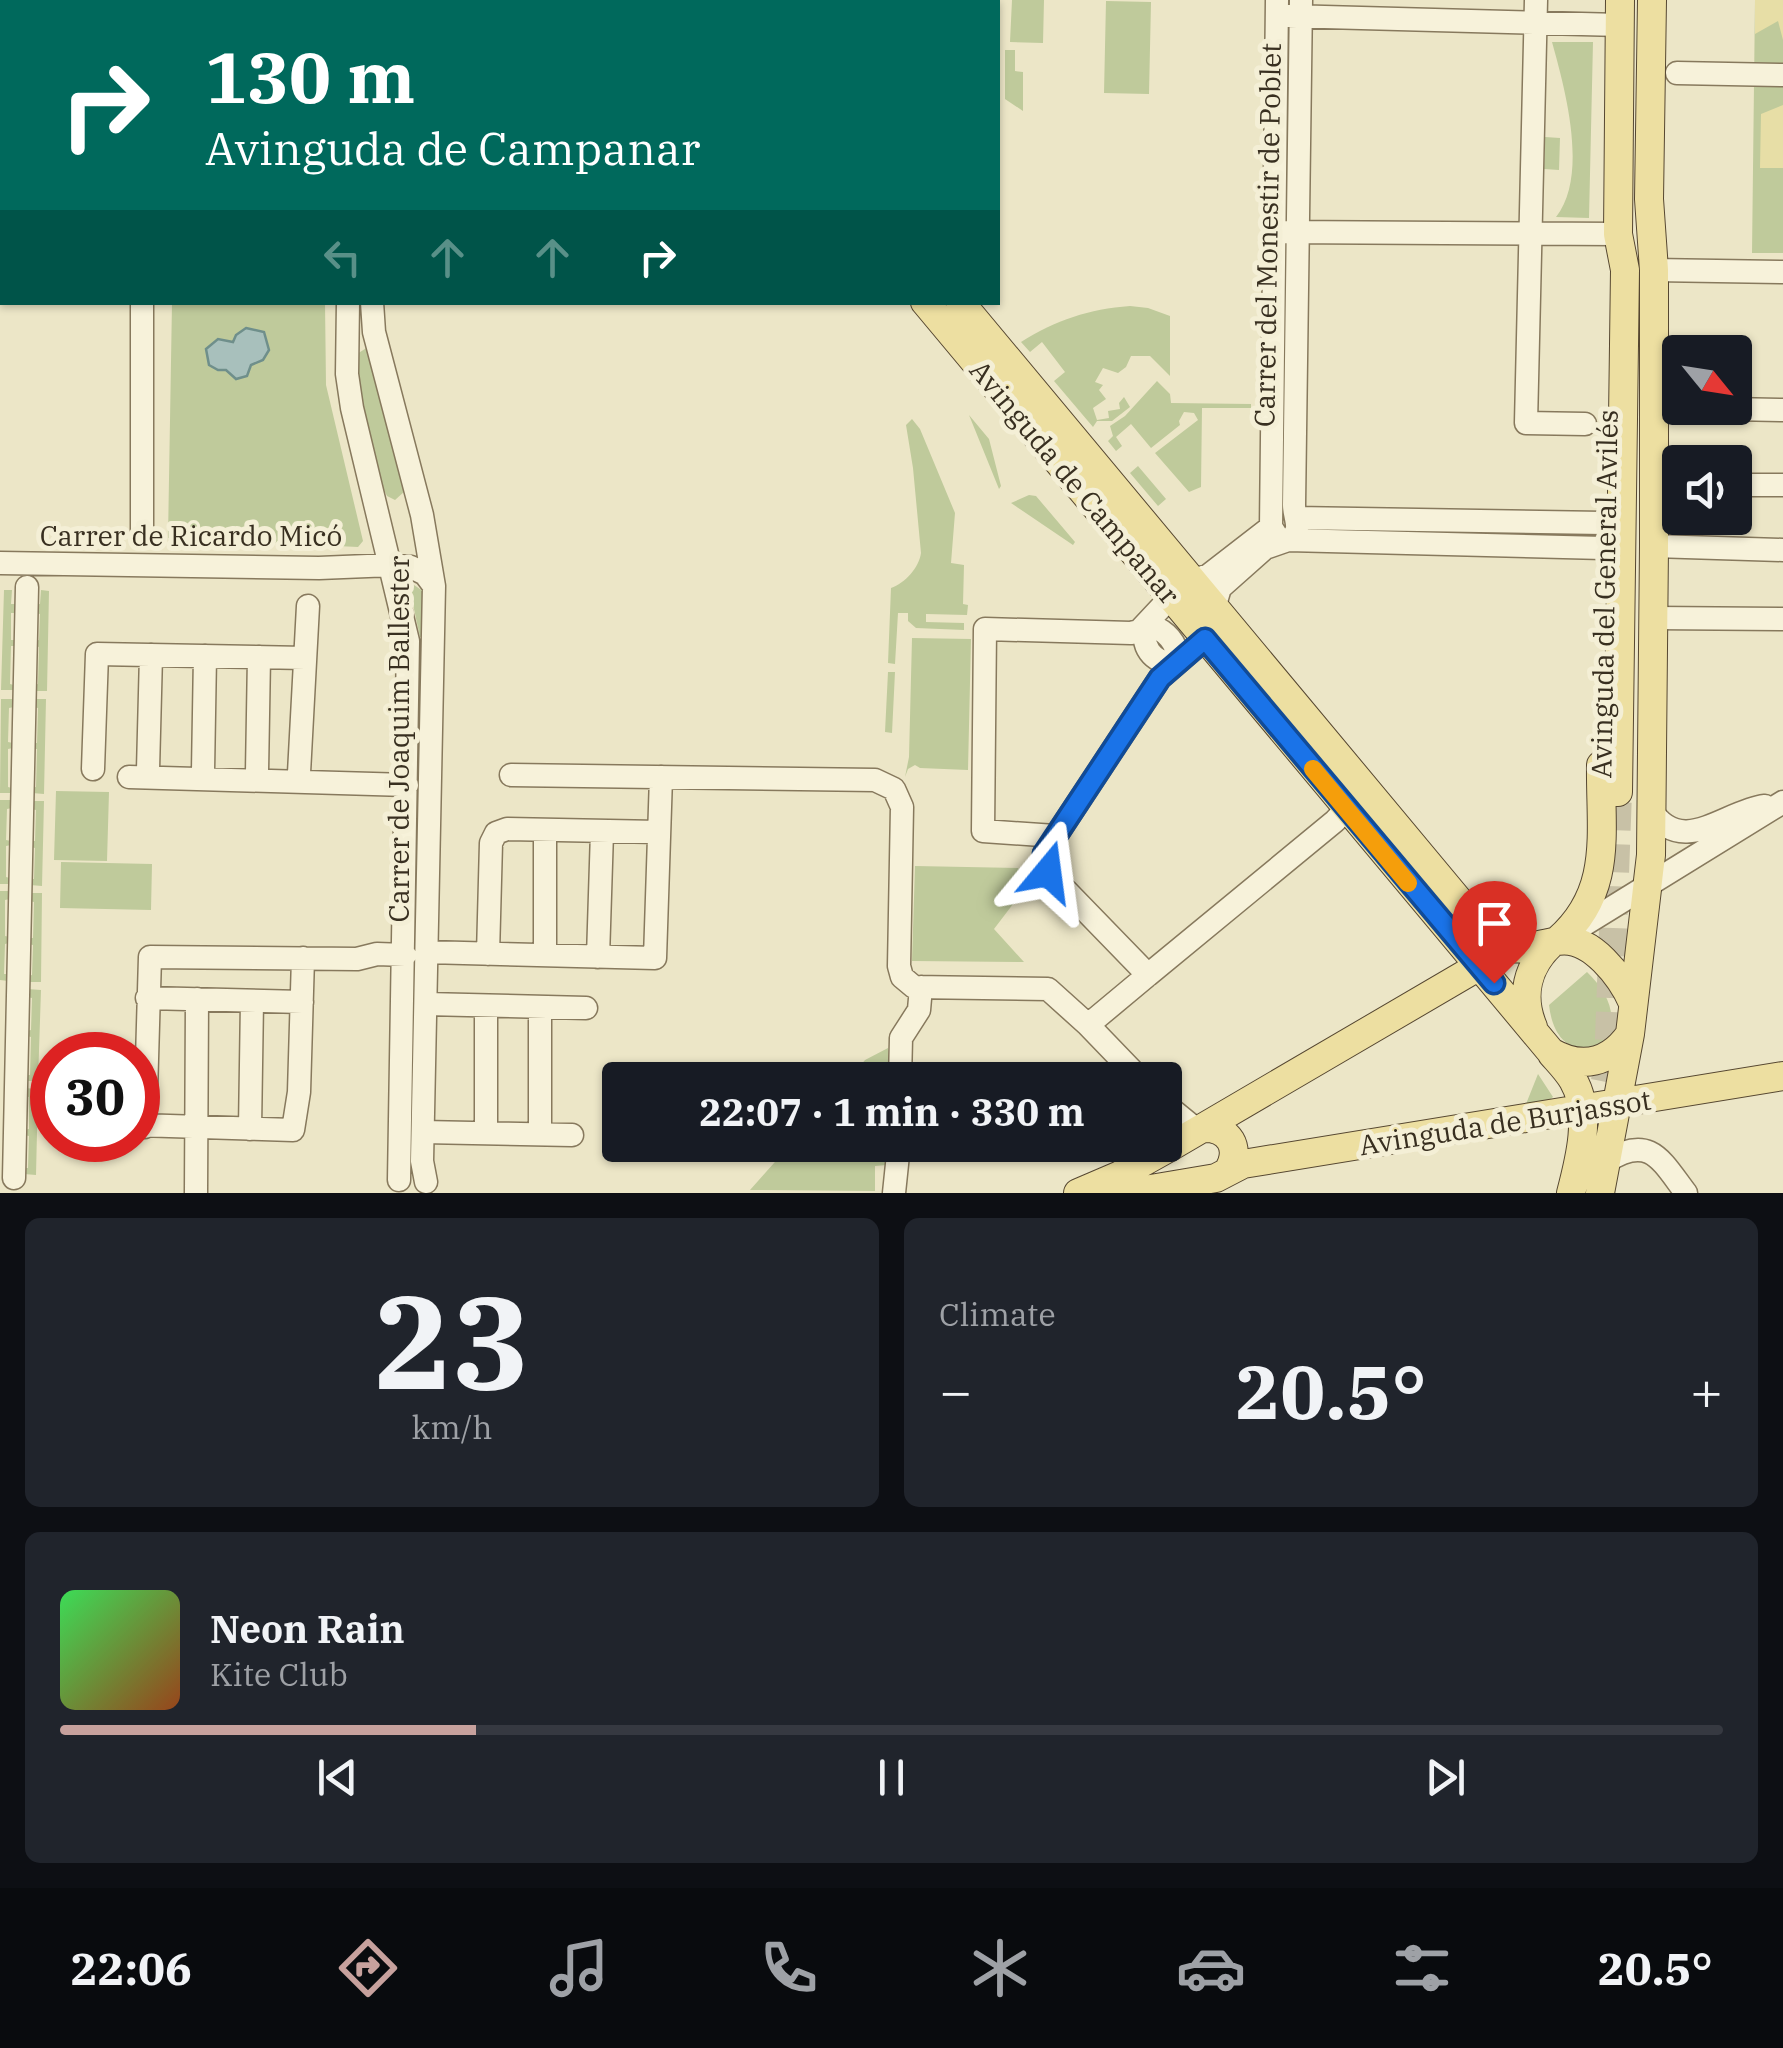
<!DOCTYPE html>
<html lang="en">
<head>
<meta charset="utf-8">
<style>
	:root { --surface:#171b24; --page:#20242c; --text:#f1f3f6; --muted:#9ea1a6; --line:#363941; --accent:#c7a19d }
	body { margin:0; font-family:"IBM Plex Serif",serif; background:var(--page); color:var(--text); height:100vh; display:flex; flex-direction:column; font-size:38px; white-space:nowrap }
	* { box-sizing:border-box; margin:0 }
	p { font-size:32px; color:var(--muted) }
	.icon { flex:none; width:55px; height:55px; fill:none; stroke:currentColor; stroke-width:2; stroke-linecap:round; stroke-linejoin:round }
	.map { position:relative; height:1193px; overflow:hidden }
	.panel { display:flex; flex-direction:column; gap:25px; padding:25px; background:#0d0f14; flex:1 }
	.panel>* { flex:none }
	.guide { position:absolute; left:0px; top:0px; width:1000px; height:305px; box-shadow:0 2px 8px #0004; background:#00695c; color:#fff; overflow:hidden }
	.needle { width:65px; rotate:120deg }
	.fabs { position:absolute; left:1662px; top:335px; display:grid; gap:20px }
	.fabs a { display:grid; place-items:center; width:90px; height:90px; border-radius:10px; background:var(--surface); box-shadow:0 2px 8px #0004; font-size:50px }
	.speed { position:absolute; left:30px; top:1032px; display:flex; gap:20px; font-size:50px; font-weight:700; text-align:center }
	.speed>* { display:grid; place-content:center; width:130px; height:130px; border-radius:50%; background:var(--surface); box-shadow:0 2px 8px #0004; line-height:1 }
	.speed .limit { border:15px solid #d22; background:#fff; color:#111 }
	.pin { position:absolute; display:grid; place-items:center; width:85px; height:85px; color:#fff; margin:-102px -42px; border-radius:50% 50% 50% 0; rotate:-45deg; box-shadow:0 0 10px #0007 }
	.pin .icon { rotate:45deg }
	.me { position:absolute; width:110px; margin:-55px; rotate:16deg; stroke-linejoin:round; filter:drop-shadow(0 0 8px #0008) }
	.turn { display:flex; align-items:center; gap:35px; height:210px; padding:0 40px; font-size:45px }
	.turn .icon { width:130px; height:130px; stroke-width:2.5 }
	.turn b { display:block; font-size:70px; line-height:85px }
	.lanes { display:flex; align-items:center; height:95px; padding:0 40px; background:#0003; justify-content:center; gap:50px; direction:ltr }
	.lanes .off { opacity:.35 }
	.big { font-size:75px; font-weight:800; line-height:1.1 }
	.panel .card { flex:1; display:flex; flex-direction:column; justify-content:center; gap:15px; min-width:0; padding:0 35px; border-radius:15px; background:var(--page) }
	.panel .dial { align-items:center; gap:0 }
	.dial b { font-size:130px; line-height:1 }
	.song { display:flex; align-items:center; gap:30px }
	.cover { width:120px; height:120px; border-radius:15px; background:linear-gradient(135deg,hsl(130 70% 55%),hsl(20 70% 35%)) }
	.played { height:10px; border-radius:5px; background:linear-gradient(90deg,var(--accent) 25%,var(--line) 25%) }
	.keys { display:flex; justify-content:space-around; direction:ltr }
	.heat { display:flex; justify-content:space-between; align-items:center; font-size:55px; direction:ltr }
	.panel .tiles { flex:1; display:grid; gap:25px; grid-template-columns:1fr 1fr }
	.card:last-child { grid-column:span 2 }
	.trip { position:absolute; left:602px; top:1062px; width:580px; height:100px; border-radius:10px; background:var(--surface); box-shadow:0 2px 8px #0004; font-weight:800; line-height:100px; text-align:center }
	.tabs { display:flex; height:160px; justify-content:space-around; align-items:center; background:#090b0e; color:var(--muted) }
	.tabs .icon { width:70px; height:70px }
	.tabs .on { color:var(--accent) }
	.tabs b { font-size:45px; color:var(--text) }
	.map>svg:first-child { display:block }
	.green { fill:#bfca9b }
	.sand { fill:#e7dea6 }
	.water { fill:#a8c0bc; stroke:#6f8f8b; stroke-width:2.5 }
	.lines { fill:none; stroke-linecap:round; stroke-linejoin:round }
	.major-tunnel { stroke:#c8c1a6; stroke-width:28; stroke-dasharray:28 14; stroke-linecap:butt }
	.minor-casing { stroke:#87795d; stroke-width:25 }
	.major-casing { stroke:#564731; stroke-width:30 }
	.minor { stroke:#f7f2da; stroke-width:22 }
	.major { stroke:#eddfa1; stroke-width:28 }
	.route-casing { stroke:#114b97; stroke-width:25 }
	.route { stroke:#1a73e8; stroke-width:18 }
	.slow { stroke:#f59e0b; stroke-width:18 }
	.labels { text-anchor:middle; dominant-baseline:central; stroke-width:10; stroke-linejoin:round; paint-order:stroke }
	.street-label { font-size:28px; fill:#382f20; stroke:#f4efd6 }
</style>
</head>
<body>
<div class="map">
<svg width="1783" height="1193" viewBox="0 0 1783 1193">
	<rect width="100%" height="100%" fill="#ece6c7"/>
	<!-- green -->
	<path class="green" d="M1012,0h32l-1,43 -33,-1z
		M1755,0h28v253h-31z
		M1106,1l45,1 -2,92 -45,-1z
		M1552,42h41l-4,176 -33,-1c33,-42 9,-128 -4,-175z
		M1005,50h10v21l8,1v39l-18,-12z
		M1545,137l15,1 -1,32 -15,-1z
		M172,303h153l1,82 37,156 -5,6 -190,-9z
		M1130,306l18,2 22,8v60l-20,-20h-19l-5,11 -8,6 -15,-5 -8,14 8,3 -4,5 7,9 -13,9 4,12 12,-2 -1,-7 12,-2 -1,-6 5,-6 6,10 -18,14h-15l-4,6 -39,-46 11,-9 -23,-30 -12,10 -9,-10c35,-22 68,-33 109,-36z
		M368,347l37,144 -10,9 -8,-4 -4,-8 -23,-98 -3,-36z
		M1157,381l13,13 1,9 80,1v4h-49l-1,79 -12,5 -34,-39 43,-33 -4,-7 -10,-1 -5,9 1,4 -29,23 -20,-24 -15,13 6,9 -6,5 -8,-10 5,-5 -3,-10 15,-10z
		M969,415l20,24 12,47 -2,3z
		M912,419l8,10 35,84 -4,50 13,2 -1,39 5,1 -1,10 -41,-1v8l38,1v7l-48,-2 -8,-7v-8h-10l-3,51 -7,-1 3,-75c14,-5 28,-20 30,-35l-8,-85 -7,-43z
		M1138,466l28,33 -8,7 -28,-33z
		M1029,495l7,1 39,46 -2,3 -62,-42z
		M408,581l15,10 1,46h-4z
		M4,590h8l-1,14h6v9h-6v27h4v6h-4l-1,38 4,1v5h-13z
		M41,590l8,1 -2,100h-13v-6l4,-1 1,-37 -4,-1v-5l4,-1 1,-26 -5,-1v-8l5,-1z
		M912,638l59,1 -3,131 -48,-2 -5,-3 -7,4 -3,8 4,-20z
		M888,672h7l-3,61 -7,-1z
		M1,699h13v8l-5,1 -1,34 5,1v5l-5,1v38l4,1 -1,5h-11z
		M33,699h13l-2,95 -12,-1v-5l4,-1 1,-38h-5v-6h5l1,-35 -6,-1z
		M56,791l53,1 -2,69 -53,-1z
		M0,800h12v8l-5,1 -1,31 5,1v4l-5,1v31l4,1v6h-10z
		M31,801h13l-2,85 -12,-1v-6h4l1,-31 -4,-1v-6h4l1,-31 -5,-1z
		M61,862l91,2 -1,46 -91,-2z
		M915,866l103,2 11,15 -35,46 30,33 -112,-1z
		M0,891h11l-1,8 -5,1v36l5,1 -1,6 -4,1 -1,30h4v7l-8,-1z
		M29,893h13l-1,89h-13v-6l4,-1 1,-30 -5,-1v-6h5l1,-36 -5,-1z
		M1587,972c19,18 32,42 20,68l-20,12c-25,-5 -35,-22 -38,-47z
		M27,989l14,1 -3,91h-12v-6h4l1,-38 -4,-1v-5l4,-1 1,-32 -5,-1z
		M888,1048l4,32h-44l17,-20z
		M1538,1074l15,23 -5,4 -22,3z
		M24,1088l14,1 -2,86 -12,-1v-6h4l1,-32 -5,-1v-5l5,-1v-32l-5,-1z
		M790,1145h98l-1,20 -12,1v25l-125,-1z"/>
	<!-- sand -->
	<path class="sand" d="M1755,0h28v40l-5,-19 -23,13z
		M1783,105v63h-23l1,-54z"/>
	<!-- water -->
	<path class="water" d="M246,328l18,4 5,18 -6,10 -12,5 -4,11 -11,3 -10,-9h-8l-9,-5 -3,-16 12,-10 15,3 3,-7z"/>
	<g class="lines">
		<!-- major-tunnel -->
		<path class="major-tunnel" d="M1588,1164l20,-98 10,-274"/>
		<!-- minor casing -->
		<g class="minor-casing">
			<path id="minor" d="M1277,0l-6,527 7,11
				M1536,0l-10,423 59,1
				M351,2v-2
				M377,2v-2
				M1288,16l332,9
				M1677,73l106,2
				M0,162h2
				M1283,232l335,2
				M1654,270l129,2
				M348,302l-1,72 5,34 56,233 -9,539
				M372,302l2,30 48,183 12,71 -12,575 4,21
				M1681,408l102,2
				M1654,484h26
				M1735,485h48
				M1296,518l308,5
				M142,532v-230
				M1288,540c16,-9 6,-21 6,-35l7,-505
				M1654,546l129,4
				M0,563l319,5 73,-3 19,2 14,7 9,12
				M1654,618l129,1
				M1147,625c15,3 26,13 30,27l-3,11c-21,1 -35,-18 -27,-38z
				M93,769l4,-115 208,4
				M148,770l3,-115
				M203,771l2,-115
				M257,772l2,-115
				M299,773l9,-167
				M511,775l364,5 19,9 8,18 -3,159 3,11 12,10 134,2 40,36 60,-50 -100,-103 -4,-18 116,-176 45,-39 15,-51 45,-40 23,-8 315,8
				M129,777l278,8
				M1651,810c31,48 74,1 114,-4
				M1055,836l-72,-5 2,-202 146,4 8,-2 44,-47 26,-9 62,-48
				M1569,934l214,-132
				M427,952l228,6 6,-181
				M488,954l3,-111 5,-10 11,-4 152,3
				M545,955v-125
				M598,957l4,-125
				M1148,975l187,-154 11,-12 4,-17
				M147,998l155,4
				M426,1004l160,4
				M540,1007v127
				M1088,1025l53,55
				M900,1080l1,-42 18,-28 2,-23
				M1165,1104l33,27
				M138,1125l155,5 6,-38 4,-134
				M145,1127l5,-170 207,2 20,-5 28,1
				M250,1129l2,-128
				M423,1132l149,3
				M486,1133v-127
				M1607,1161c43,-27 54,-1 79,32
				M14,1178l13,-591
				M196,1193l1,-194
				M894,1193l5,-48"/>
		</g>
		<!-- major casing -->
		<g class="major-casing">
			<path id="major" d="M691,2l3,-2
				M925,302l626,750c31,18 59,11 79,-18
				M960,302l530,636c22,19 43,7 68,3 33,-6 64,37 75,62
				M1618,792l7,-522 -7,-36 2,-234
				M1558,940c56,-49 42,-108 43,-175
				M1533,1027c-13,-31 -6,-61 19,-84
				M1552,1054c7,8 15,16 21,26 19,32 7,79 -2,113
				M1203,1128c26,-1 39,20 25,43
				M1078,1193l42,-18 50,-28 323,-189
				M1127,1193l89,-15 27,-14 540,-88
				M1600,1193l30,-159 21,-179 3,-309v-276l-5,-71 3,-199"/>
		</g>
		<!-- minor -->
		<use href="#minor" class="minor"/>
		<!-- major -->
		<use href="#major" class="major"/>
	</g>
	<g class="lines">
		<!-- route casing -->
		<g class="route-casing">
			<path id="route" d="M1048,872l-4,-18 116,-176 45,-39 289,344"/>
		</g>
		<!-- route -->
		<use href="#route" class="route"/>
		<!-- slow -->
		<path class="slow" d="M1313,769l95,114"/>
	</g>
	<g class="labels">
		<!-- street labels -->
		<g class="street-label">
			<text transform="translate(1267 235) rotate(-89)">Carrer del Monestir de Poblet</text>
			<text transform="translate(1075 482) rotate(50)">Avinguda de Campanar</text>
			<text x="191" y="535">Carrer de Ricardo Micó</text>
			<text transform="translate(1604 594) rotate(-89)">Avinguda del General Avilés</text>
			<text transform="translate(398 739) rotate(-90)">Carrer de Joaquim Ballester</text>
			<text transform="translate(1505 1122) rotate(-9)">Avinguda de Burjassot</text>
		</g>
	</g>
</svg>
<div class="fabs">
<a><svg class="needle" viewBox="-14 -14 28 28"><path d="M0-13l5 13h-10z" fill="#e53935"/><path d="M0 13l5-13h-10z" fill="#9ea1a6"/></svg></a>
<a><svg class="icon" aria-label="sound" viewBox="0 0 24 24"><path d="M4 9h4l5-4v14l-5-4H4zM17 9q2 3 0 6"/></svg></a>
</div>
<div class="speed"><div class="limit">30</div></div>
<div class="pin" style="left:1494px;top:983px;background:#d93025"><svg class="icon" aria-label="arrive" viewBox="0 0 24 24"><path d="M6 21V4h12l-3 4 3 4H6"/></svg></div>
<svg class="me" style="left:1048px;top:872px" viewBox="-20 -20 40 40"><path d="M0-17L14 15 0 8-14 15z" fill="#1a73e8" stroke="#fff" stroke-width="4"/></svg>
<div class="trip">22:07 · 1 min · 330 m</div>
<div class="guide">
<div class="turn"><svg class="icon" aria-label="right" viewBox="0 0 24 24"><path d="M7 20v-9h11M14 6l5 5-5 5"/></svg><div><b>130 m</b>Avinguda de Campanar</div></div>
<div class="lanes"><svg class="icon off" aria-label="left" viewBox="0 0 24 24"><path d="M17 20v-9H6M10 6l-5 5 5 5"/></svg><svg class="icon off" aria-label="ahead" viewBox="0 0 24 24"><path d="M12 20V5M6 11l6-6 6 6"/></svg><svg class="icon off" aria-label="ahead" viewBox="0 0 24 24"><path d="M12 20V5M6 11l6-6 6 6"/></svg><svg class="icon" aria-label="right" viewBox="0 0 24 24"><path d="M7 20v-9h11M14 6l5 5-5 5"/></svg></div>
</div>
</div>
<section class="panel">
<div class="tiles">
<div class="card dial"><b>23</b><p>km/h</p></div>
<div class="card"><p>Climate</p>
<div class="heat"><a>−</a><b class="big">20.5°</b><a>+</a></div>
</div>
<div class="card">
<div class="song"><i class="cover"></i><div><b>Neon Rain</b><p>Kite Club</p></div></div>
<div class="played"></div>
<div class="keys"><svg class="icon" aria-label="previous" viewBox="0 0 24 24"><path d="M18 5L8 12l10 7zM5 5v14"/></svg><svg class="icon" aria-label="pause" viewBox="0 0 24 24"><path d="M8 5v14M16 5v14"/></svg><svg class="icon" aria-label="next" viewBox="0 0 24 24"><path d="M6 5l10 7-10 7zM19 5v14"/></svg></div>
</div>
</div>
</section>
<nav class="tabs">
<b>22:06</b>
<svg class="icon on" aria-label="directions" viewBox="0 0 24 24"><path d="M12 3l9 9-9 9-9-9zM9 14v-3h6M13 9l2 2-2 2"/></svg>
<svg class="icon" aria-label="music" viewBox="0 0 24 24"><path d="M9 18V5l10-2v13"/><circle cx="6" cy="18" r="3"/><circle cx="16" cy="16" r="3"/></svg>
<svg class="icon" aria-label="phone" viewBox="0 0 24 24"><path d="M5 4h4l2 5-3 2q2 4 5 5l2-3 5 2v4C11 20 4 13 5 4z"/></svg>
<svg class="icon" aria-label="climate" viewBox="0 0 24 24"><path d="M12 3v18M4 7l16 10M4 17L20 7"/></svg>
<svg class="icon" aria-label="car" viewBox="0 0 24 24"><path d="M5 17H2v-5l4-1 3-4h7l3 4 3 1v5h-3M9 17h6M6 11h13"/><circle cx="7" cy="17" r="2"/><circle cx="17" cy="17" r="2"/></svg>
<svg class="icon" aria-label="filters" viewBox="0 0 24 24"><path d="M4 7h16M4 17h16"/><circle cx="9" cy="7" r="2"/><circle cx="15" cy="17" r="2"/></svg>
<b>20.5°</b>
</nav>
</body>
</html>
